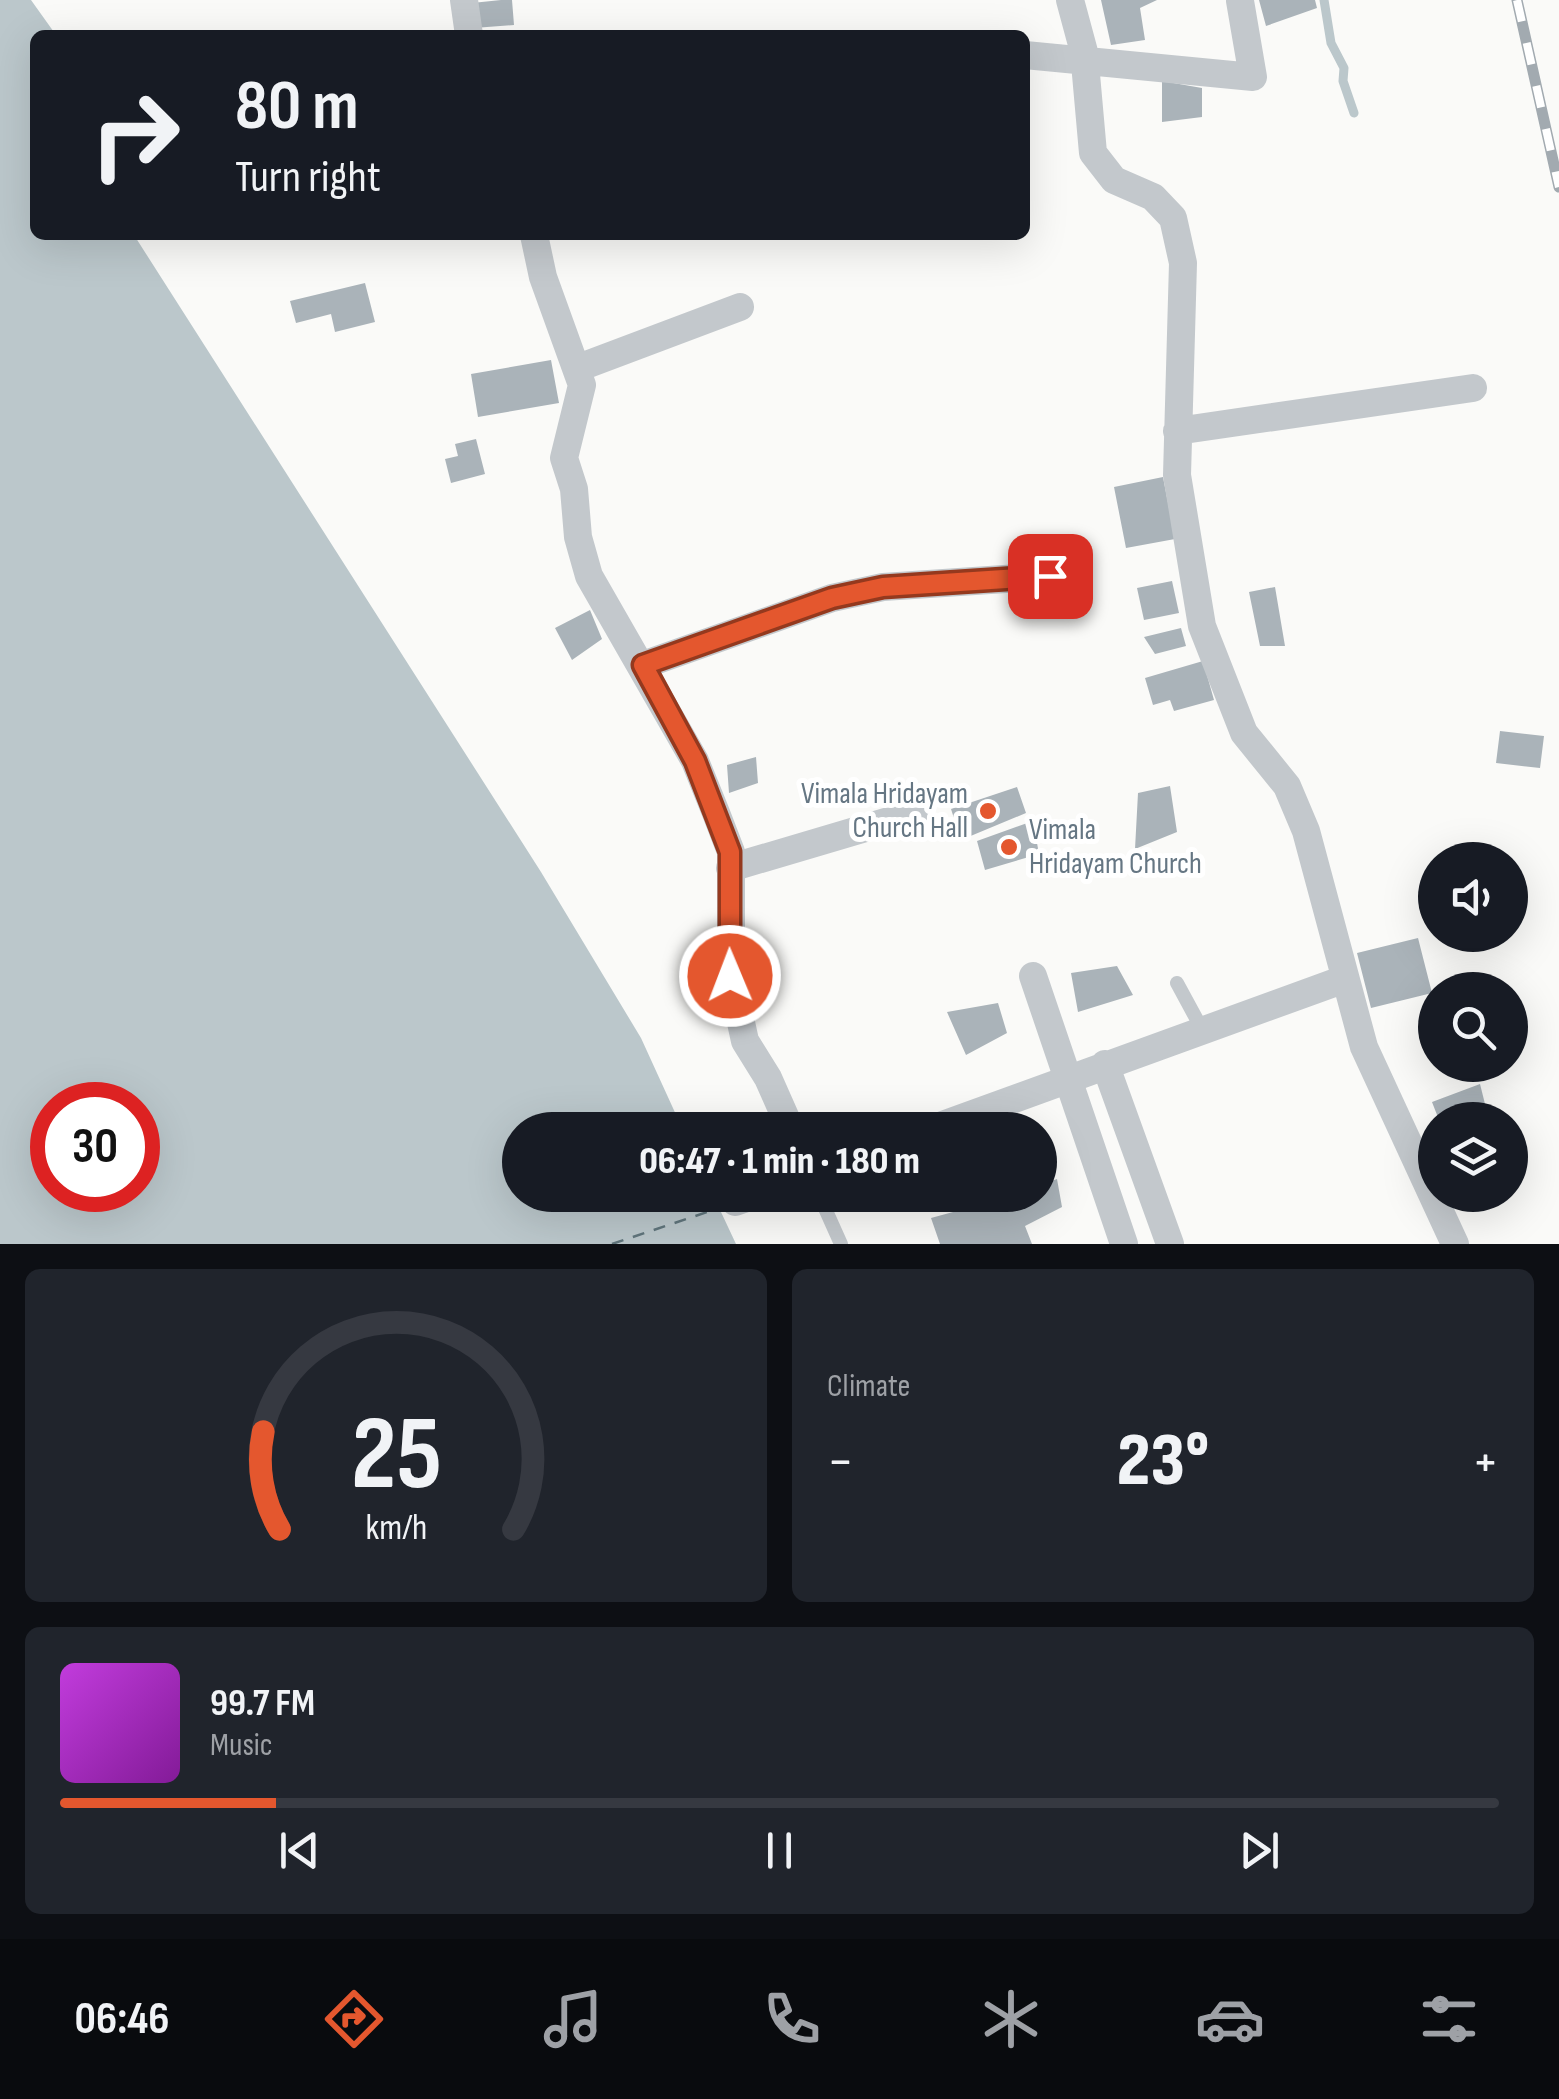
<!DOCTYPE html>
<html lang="en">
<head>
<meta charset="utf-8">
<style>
	:root { --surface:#171b24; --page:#20242c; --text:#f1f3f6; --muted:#9ea1a6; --line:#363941; --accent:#e4572e }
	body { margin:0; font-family:"Sofia Sans Condensed",sans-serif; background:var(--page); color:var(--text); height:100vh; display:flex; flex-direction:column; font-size:38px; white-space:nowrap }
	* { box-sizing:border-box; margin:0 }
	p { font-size:32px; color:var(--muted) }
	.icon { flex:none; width:55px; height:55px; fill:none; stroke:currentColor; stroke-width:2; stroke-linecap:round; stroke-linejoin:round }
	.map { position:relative; height:1244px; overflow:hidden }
	.side { display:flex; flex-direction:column; gap:25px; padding:25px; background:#0d0f14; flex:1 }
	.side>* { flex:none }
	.banner { position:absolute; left:30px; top:30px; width:1000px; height:210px; border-radius:15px; box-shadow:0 10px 40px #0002; background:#171b24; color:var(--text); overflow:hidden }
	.controls { position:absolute; left:1418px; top:842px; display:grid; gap:20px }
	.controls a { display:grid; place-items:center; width:110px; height:110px; border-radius:50%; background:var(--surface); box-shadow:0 10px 40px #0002; font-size:50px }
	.speed { position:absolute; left:30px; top:1082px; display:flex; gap:20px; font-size:50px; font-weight:700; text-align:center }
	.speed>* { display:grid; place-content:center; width:130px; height:130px; border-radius:50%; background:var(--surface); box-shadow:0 10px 40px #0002; line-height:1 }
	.speed .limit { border:15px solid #d22; background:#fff; color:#111 }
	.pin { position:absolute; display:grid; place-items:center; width:85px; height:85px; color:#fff; margin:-42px; border-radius:20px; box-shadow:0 5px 15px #0006 }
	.me { position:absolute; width:110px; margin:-55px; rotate:359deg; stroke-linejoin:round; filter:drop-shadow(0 0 8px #0008) }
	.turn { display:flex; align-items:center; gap:35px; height:210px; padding:0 40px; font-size:45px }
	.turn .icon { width:130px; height:130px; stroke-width:2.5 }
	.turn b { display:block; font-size:70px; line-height:85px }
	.big { font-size:75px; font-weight:800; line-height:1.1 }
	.side .tile { flex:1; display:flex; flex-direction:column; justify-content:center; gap:15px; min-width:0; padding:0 35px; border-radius:15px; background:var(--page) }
	.side .dial { align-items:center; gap:0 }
	.dial svg { height:260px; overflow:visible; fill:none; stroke:var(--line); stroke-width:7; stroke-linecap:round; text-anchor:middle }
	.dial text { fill:var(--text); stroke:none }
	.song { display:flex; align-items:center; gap:30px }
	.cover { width:120px; height:120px; border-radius:15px; background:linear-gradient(135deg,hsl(290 70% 55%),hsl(290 70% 35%)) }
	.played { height:10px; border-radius:5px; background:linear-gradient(90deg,var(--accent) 15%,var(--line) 15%) }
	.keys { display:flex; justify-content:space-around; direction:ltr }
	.heat { display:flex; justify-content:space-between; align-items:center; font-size:55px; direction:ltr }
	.side .tiles { flex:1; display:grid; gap:25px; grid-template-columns:1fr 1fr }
	.tile:last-child { grid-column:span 2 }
	.trip { position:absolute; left:502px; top:1112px; width:555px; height:100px; border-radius:50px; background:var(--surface); box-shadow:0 10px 40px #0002; font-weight:800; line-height:100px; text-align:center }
	.tab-bar { display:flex; height:160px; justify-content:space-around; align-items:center; background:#090b0e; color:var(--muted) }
	.tab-bar .icon { width:70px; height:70px }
	.tab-bar .current { color:var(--accent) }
	.tab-bar b { font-size:45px; color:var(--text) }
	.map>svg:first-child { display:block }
	.water { fill:#bbc7cb; fill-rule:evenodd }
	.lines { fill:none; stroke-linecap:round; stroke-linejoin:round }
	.stream { stroke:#bbc7cb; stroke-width:9 }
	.ferry { stroke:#60757c; stroke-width:2.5; stroke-dasharray:12 10; stroke-linecap:butt }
	.building { fill:#aab3b9 }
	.lane { stroke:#c3c8cc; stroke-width:14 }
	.street { stroke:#c3c8cc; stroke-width:28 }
	.rail-casing { stroke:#a2aab0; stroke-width:11 }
	.rail { stroke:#fff; stroke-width:8; stroke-dasharray:22; stroke-linecap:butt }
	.route-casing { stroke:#94391e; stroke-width:25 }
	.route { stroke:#e4572e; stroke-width:18 }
	.poi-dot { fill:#e4572e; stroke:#fff; stroke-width:4 }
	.labels { text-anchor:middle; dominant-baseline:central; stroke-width:10; stroke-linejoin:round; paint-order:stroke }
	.poi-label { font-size:30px; fill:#657683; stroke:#fff; text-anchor:end }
</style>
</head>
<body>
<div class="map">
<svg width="1559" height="1244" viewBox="0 0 1559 1244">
	<rect width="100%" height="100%" fill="#fafaf8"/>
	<!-- water -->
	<path class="water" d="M0,0h31l25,35h-21v200h99l407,637 100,166 42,92h-163v65h193l23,49h-736zM52,1105h86v85h-86z"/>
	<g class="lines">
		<!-- stream -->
		<path class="stream" d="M1324,0l7,43 13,25 -1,13 11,32"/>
		<!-- ferry -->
		<path class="ferry" d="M612,1244l113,-38"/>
	</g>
	<!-- building -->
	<path class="building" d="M501,0h11l2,25 -40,3 -2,-25z
		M1101,0h56l-17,8 5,32 -34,5z
		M1259,0h56l2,8 -51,18z
		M1162,81l40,7v29l-40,5z
		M365,283l10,39 -40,10 -4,-18 -35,9 -6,-22z
		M551,360l8,43 -81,14 -7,-43z
		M476,439l9,35 -34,9 -6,-24 13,-3 -3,-12z
		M1163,477l12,62 -49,9 -12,-61z
		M1172,581l7,32 -35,7 -7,-32z
		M1275,587l10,59h-25l-11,-54z
		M590,610l12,29 -30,21 -17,-32z
		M1181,628l5,18 -31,8 -11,-17z
		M1203,661l11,39 -40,11 -4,-11 -17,5 -8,-27z
		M1500,731l44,5 -4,32 -44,-5z
		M756,757l2,26 -29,10 -2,-28z
		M1170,786l7,46 -42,17 3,-56z
		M1017,787l9,26 -65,27 -10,-31z
		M1033,821l6,33 -54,16 -8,-29z
		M1418,938l14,55 -61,15 -14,-55z
		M1117,966l16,29 -55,17 -7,-39z
		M998,1003l9,30 -41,22 -19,-43z
		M1480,1084l6,24 -26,12h-21l-7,-18z
		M1510,1130l10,24 -10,5z
		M1057,1179l5,28 -37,19 7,18h-92l-9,-26 44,-12 -2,-11h67v-10z"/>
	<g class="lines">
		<!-- lane -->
		<path class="lane" d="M1177,983l26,48
			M819,1195l22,49"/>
		<!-- street -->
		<path class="street" d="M464,0l5,35
			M1070,0l14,52 9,101 21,27 39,17 20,21 10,45 -6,212 25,151 42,107 43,53 19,45 58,216 91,197
			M1025,55l228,22 -13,-76
			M534,235l9,42 39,108 -18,73 10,31 4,48 11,39 106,185 21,52 15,39v124l14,65 23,37 23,52
			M578,368l162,-61
			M1177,431l296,-43
			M643,665l189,-67 51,-11 167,-11
			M730,868l186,-55
			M1033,976l91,268
			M1105,1064l65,180
			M929,1130l413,-150
			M735,1202l20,-7"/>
		<!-- rail casing -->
		<g class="rail-casing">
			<path id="rail" d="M1517,0l42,187"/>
		</g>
		<!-- rail -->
		<use href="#rail" class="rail"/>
	</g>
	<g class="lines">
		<!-- route casing -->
		<g class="route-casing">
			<path id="route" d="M730,976v-124l-35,-91 -52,-96 189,-67 51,-11 167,-11"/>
		</g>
		<!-- route -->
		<use href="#route" class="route"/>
	</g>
	<!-- markers -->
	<g class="poi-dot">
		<circle cx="988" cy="811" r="10"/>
		<circle cx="1009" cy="847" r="10"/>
	</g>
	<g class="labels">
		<!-- poi labels -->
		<g class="poi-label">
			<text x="968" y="794">Vimala Hridayam<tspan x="968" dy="34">Church Hall</tspan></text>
			<text x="1029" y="830" text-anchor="start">Vimala<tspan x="1029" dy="34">Hridayam Church</tspan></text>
		</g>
	</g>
</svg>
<div class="controls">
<a><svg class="icon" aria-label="sound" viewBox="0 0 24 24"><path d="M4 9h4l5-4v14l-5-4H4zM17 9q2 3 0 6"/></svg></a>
<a><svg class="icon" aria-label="search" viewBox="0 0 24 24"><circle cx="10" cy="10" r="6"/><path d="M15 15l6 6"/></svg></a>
<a><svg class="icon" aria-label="layers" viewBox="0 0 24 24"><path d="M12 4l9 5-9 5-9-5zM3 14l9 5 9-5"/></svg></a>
</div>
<div class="speed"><div class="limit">30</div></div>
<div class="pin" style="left:1050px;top:576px;background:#d93025"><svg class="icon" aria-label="arrive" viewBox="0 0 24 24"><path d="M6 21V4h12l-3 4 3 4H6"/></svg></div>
<svg class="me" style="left:730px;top:976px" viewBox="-20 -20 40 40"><circle r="17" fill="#e4572e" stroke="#fff" stroke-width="3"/><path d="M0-11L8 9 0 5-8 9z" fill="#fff"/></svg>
<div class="trip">06:47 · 1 min · 180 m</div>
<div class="banner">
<div class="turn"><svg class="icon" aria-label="right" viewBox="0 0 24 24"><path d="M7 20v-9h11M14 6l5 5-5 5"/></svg><div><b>80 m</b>Turn right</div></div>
</div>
</div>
<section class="side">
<div class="tiles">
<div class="tile dial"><svg viewBox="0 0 100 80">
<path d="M14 69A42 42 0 1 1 86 69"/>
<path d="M14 69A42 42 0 0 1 9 39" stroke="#e4572e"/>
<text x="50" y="56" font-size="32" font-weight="700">25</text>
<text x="50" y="72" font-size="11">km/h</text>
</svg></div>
<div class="tile"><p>Climate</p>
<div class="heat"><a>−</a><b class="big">23°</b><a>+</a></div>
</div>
<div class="tile">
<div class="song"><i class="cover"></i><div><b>99.7 FM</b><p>Music</p></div></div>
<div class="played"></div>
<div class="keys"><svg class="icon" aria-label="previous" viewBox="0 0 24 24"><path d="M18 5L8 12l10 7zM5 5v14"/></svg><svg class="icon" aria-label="pause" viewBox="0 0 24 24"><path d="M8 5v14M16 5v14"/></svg><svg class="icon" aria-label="next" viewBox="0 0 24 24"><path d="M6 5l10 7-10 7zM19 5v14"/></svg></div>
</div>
</div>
</section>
<nav class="tab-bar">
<b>06:46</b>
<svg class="icon current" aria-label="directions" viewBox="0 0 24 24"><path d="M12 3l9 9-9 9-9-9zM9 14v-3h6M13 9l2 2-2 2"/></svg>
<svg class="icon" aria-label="music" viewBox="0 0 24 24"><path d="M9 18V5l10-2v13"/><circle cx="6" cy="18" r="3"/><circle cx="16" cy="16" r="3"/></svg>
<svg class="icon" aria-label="phone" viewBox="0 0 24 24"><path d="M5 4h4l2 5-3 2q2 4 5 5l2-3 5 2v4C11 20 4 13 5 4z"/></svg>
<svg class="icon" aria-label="climate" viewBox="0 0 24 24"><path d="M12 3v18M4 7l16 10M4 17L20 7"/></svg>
<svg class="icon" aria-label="car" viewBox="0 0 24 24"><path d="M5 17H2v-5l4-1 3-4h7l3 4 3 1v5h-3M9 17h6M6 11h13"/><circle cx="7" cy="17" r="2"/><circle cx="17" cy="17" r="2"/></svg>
<svg class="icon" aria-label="filters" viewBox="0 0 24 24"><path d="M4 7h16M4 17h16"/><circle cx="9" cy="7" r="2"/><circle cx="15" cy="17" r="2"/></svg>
</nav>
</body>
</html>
